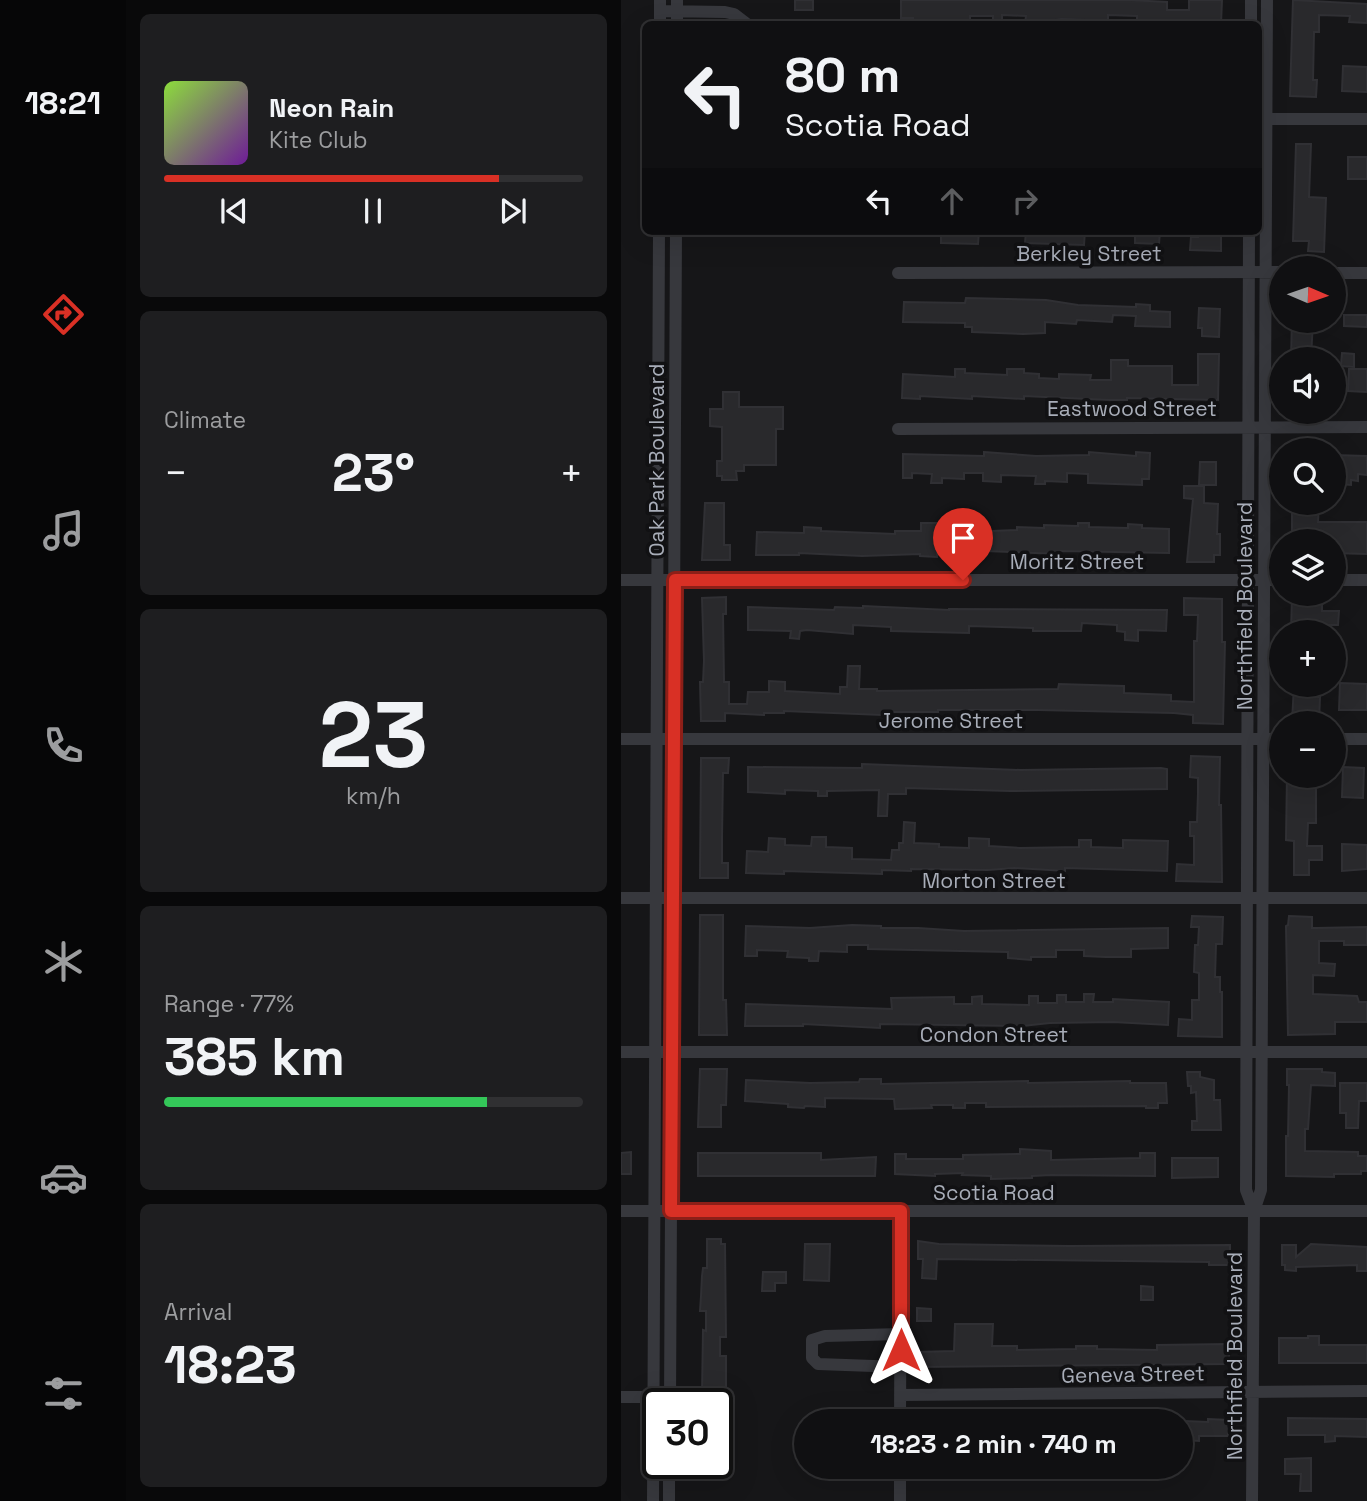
<!DOCTYPE html>
<html lang="en">
<head>
<meta charset="utf-8">
<style>
	:root { --surface:#101012; --page:#1e1e20; --text:#f1f3f6; --muted:#9c9d9f; --line:#303032; --accent:#d93025 }
	body { margin:0; font-family:"Space Grotesk",sans-serif; background:var(--page); color:var(--text); height:100vh; display:flex; flex-direction:column; font-size:26px; white-space:nowrap }
	* { box-sizing:border-box; margin:0 }
	p { font-size:23px; color:var(--muted) }
	.icon { flex:none; width:38px; height:38px; fill:none; stroke:currentColor; stroke-width:2; stroke-linecap:round; stroke-linejoin:round }
	.map { position:relative; flex:1; overflow:hidden }
	.drawer { display:flex; flex-direction:column; gap:14px; padding:14px; background:#09090a; width:495px }
	.drawer>* { flex:none }
	.guide { position:absolute; left:21px; top:21px; width:620px; height:214px; border-radius:10px; box-shadow:0 7px 28px #0002,0 0 0 2px var(--line); background:#101012; color:var(--text); overflow:hidden }
	.needle { width:46px; rotate:92deg }
	.buttons { position:absolute; left:648px; top:256px; display:grid; gap:14px }
	.buttons a { display:grid; place-items:center; width:77px; height:77px; border-radius:50%; background:var(--surface); box-shadow:0 7px 28px #0002,0 0 0 2px var(--line); font-size:35px }
	.speed { position:absolute; left:21px; top:1388px; display:flex; gap:14px; font-size:35px; font-weight:700; text-align:center }
	.speed>* { display:grid; place-content:center; width:91px; height:91px; border-radius:50%; background:var(--surface); box-shadow:0 7px 28px #0002,0 0 0 2px var(--line); line-height:1 }
	.speed .limit { border:4px solid #111; border-radius:10px; background:#fff; color:#111 }
	.pin { position:absolute; display:grid; place-items:center; width:60px; height:60px; color:#fff; margin:-72px -30px; border-radius:50% 50% 50% 0; rotate:-45deg; box-shadow:0 0 7px #0007 }
	.pin .icon { rotate:45deg }
	.me { position:absolute; width:77px; margin:-38px; rotate:0deg; stroke-linejoin:round; filter:drop-shadow(0 0 5px #0008) }
	.turn { display:flex; align-items:center; gap:24px; height:147px; padding:0 28px; font-size:32px }
	.turn .icon { width:91px; height:91px; stroke-width:2.5 }
	.turn b { display:block; font-size:49px; line-height:60px }
	.lanes { display:flex; align-items:center; height:66px; padding:0 28px; background:#0003; justify-content:center; gap:35px; direction:ltr }
	.lanes .off { opacity:.35 }
	.big { font-size:52px; font-weight:600; line-height:1.1 }
	.drawer .widget { flex:1; display:flex; flex-direction:column; justify-content:center; gap:10px; min-width:0; padding:0 24px; border-radius:10px; background:var(--page) }
	.drawer .dial { align-items:center; gap:0 }
	.dial b { font-size:91px; line-height:1 }
	.song { display:flex; align-items:center; gap:21px }
	.cover { width:84px; height:84px; border-radius:10px; background:linear-gradient(135deg,hsl(90 70% 55%),hsl(280 70% 35%)) }
	.played { height:7px; border-radius:4px; background:linear-gradient(90deg,var(--accent) 80%,var(--line) 80%) }
	.keys { display:flex; justify-content:space-around; direction:ltr }
	.heat { display:flex; justify-content:space-between; align-items:center; font-size:38px; direction:ltr }
	.charge { height:10px; border-radius:5px; background:linear-gradient(90deg,#34c759 77%,var(--line) 0) }
	.trip { position:absolute; left:173px; top:1409px; width:399px; height:70px; border-radius:35px; background:var(--surface); box-shadow:0 7px 28px #0002,0 0 0 2px var(--line); font-weight:600; line-height:70px; text-align:center }
	main { display:flex; flex:1; min-height:0 }
	.dock { display:flex; flex-direction:column; width:126px; justify-content:space-around; align-items:center; background:#060607; color:var(--muted) }
	.dock .icon { width:49px; height:49px }
	.dock .selected { color:var(--accent) }
	.dock b { font-size:32px; color:var(--text) }
	.map>svg:first-child { display:block }
	.building { fill:#29292c; stroke:#303034; stroke-width:2 }
	.lines { fill:none; stroke-linecap:round; stroke-linejoin:round }
	.minor { stroke:#37383d; stroke-width:12 }
	.route-casing { stroke:#8d1f18; stroke-width:18 }
	.route { stroke:#d93025; stroke-width:12 }
	.labels { text-anchor:middle; dominant-baseline:central; stroke-width:7; stroke-linejoin:round; paint-order:stroke }
	.street-label { font-size:21px; fill:#a8adb8; stroke:#111113 }
</style>
</head>
<body>
<main>
<nav class="dock">
<b>18:21</b>
<svg class="icon selected" aria-label="directions" viewBox="0 0 24 24"><path d="M12 3l9 9-9 9-9-9zM9 14v-3h6M13 9l2 2-2 2"/></svg>
<svg class="icon" aria-label="music" viewBox="0 0 24 24"><path d="M9 18V5l10-2v13"/><circle cx="6" cy="18" r="3"/><circle cx="16" cy="16" r="3"/></svg>
<svg class="icon" aria-label="phone" viewBox="0 0 24 24"><path d="M5 4h4l2 5-3 2q2 4 5 5l2-3 5 2v4C11 20 4 13 5 4z"/></svg>
<svg class="icon" aria-label="climate" viewBox="0 0 24 24"><path d="M12 3v18M4 7l16 10M4 17L20 7"/></svg>
<svg class="icon" aria-label="car" viewBox="0 0 24 24"><path d="M5 17H2v-5l4-1 3-4h7l3 4 3 1v5h-3M9 17h6M6 11h13"/><circle cx="7" cy="17" r="2"/><circle cx="17" cy="17" r="2"/></svg>
<svg class="icon" aria-label="filters" viewBox="0 0 24 24"><path d="M4 7h16M4 17h16"/><circle cx="9" cy="7" r="2"/><circle cx="15" cy="17" r="2"/></svg>
</nav>
<section class="drawer">
<div class="widget">
<div class="song"><i class="cover"></i><div><b>Neon Rain</b><p>Kite Club</p></div></div>
<div class="played"></div>
<div class="keys"><svg class="icon" aria-label="previous" viewBox="0 0 24 24"><path d="M18 5L8 12l10 7zM5 5v14"/></svg><svg class="icon" aria-label="pause" viewBox="0 0 24 24"><path d="M8 5v14M16 5v14"/></svg><svg class="icon" aria-label="next" viewBox="0 0 24 24"><path d="M6 5l10 7-10 7zM19 5v14"/></svg></div>
</div>
<div class="widget"><p>Climate</p>
<div class="heat"><a>−</a><b class="big">23°</b><a>+</a></div>
</div>
<div class="widget dial"><b>23</b><p>km/h</p></div>
<div class="widget"><p>Range · 77%</p><b class="big">385 km</b><div class="charge"></div></div>
<div class="widget"><p>Arrival</p><b class="big">18:23</b></div>
</section>
<div class="map">
<svg width="746" height="1501" viewBox="0 0 746 1501">
	<rect width="100%" height="100%" fill="#161618"/>
	<!-- building -->
	<path class="building" d="M174,0h18v10h-18z
		M280,0h230l36,2v8h22v-10h33l-1,24 -84,-4v-4l-29,-1v6l-46,-2 -7,1v4h-30l1,-8 -24,-1v7h-9v-6h-23v6l-57,2v-6h-12z
		M672,0l74,4v19l-18,-1 1,-6 -31,-1v17h-5l-1,48h4l-1,17 -26,-1z
		M722,66l24,1v25l-25,-1z
		M675,144h15l-2,53 17,1 -2,54 -16,-1 1,-10h-16z
		M727,157h19v22h-19z
		M320,231h38l-1,13 -37,-1z
		M405,231h59l-1,14 -59,-2z
		M514,231h25l-1,13 -24,-1z
		M577,231h23v20l-31,-1 1,-13h7z
		M345,298l80,2 32,5 58,2v-3l14,1v6l20,1v15l-35,-1 1,-10 -23,-1 -1,7 -35,-2 -1,4 -31,-2v11l-22,1 -51,-2v-5h-7v-4l-62,-1 1,-20 61,1z
		M578,308l21,1 -1,28 -17,-1v-8h-4z
		M723,315h23v12l-23,-1z
		M671,320h21l-2,39h-20z
		M721,353l12,1v13l-13,-1z
		M577,354h21l-1,46 -91,-2v2h-17l-86,-4v3l-52,-3v3l-52,-3v3l-18,-1 1,-24 52,3v-8h10v4l42,2v-6h17v4l15,1v4l20,1v-5l32,1 -1,5h21v-20h17v6h44v19h26z
		M728,369h18v23l-19,-1z
		M102,392h16v15h44v22h-7v36h-32v6h-8l1,9h-15v-4h-5v-15h5v-34l-12,-1v-17h13z
		M363,452l52,4 53,-1v-3l47,4v-4l14,1 -1,26h-7v6l-54,-2v-9l-21,-1v9l-22,-1v3h-10l1,-8 -35,-1v7l-18,-1v-8h-19v6l-22,-1v5h-11l1,-9 -20,-1v5h-9v-24l81,2z
		M712,455l34,1v19l-9,-1v7l-7,-1v5l-10,-1v-17h-8z
		M579,462h16v23h-17z
		M563,486h20v17l14,1 -1,30h3v21h-6v7h-27l6,-63 -9,-1z
		M84,503h19v42h6v15h-28z
		M671,503l27,1 -1,18h49v32l-34,-1v-12h-41z
		M300,523h30v6l40,2 26,-1v-3l27,1v-3l34,1v-3h11v4l39,1v-4l14,1v3l27,1v24l-108,-2 -1,3 -75,-3v2h-48v4l-17,-1v-2l-58,2 -63,-3v2h-43l1,-23 47,1v-6l17,1v3l74,3v-3h26z
		M105,597v17h-3l1,68h5v22h18l1,-12h21v-11l16,1v9l55,3v-7h7l1,-21h12l-1,23h18v2l181,-2 1,-5 65,2v7l47,2v6l23,1v-61h3l1,-26h-14v-17l38,1v43h3l-2,82 -30,-1v-8l-19,-2 -136,-3h-100v2h-56v3l-98,-4v2h-20v2l-39,-2v8h-24l-1,-39h3l1,-21 -2,-63z
		M671,597l30,1v13h17l-1,14h-21v7h-26z
		M242,606l86,4v-1l218,1 -1,21 -28,-1v11l-13,-1v-8l-8,-1v-6l-35,-2 -1,8h-48v-3l-64,-2v7l-78,-2v-4l-38,-2v9l-46,-4 -7,1 -1,8 -9,-1 1,-7 -43,-1v-23l86,3 1,-3 28,1z
		M719,683l27,1v26h-28z
		M673,684h20l-1,13h7l-1,26h-27z
		M570,756l29,1 -1,48h2l1,77 -46,-1 1,-17 17,1v-29h-4v-14h7l1,-29v-15l-8,-1z
		M80,758h28l-1,15h-5l-1,64v26h6v15h-28z
		M241,764l159,6 140,-2 6,1v20l-157,2 -104,-3v6h-18l-1,22h-9l1,-26 -52,1v5h-9v-5l-33,-1v4l-37,-2v-25l114,1z
		M722,767l21,1 -1,30 -21,-1z
		M666,775h29v48h-8l-1,23h15v14h-13v15h-15v-34l-8,-1z
		M283,822l11,1 -1,20 25,1v3l30,1v-10l20,1v7l31,2 59,-1v-7h12v7l32,1v-8l45,1 -1,30 -102,-3v3l-51,-3 -26,2 -77,-1v2l-29,-1v4l-98,-3v3l-38,-1 1,-22 21,1 1,-14 16,1v6l26,1 1,-9h14v10l26,1v11l39,1 1,-10h7v-7h4z
		M721,844l25,1v24l-25,2z
		M79,915h23v85h3l1,35h-28z
		M571,916l31,1 -1,27h-6l-1,33h5v15h2v45l-44,-1 1,-17 13,1v-20h7v-27l-5,-1 1,-27h3l1,-18h-8z
		M668,916l23,1v11h4l51,-1v18h-23v-4h-25v22l16,1 -1,12 -21,-1v19l44,2 2,6h8v20h-32v12l-47,1 -2,-109 2,-1z
		M231,925l29,1v2h37l46,3 204,-3v20l-37,1v8h-25l-22,-1v-6h-28v7h-25v3l-23,-2v-6l-140,-3v-4h-21v7l-28,-1 -1,10h-9v-3l-22,-1 1,-6 -31,-1v6h-12l1,-30 64,2z
		M463,994h10l-1,8h20v-3l56,3 -1,23 -55,-3 -63,1 -28,3 -142,-2v4l-77,-4v2h-58l1,-22 146,5 -1,-11 63,-1v7h18v-7l10,-1v8l47,1v-9h9v7h19v-8h9v7h18z
		M79,1069h27l-1,36h-5v22h-23z
		M666,1069h35v3l13,1v13l-24,-1 -3,44h-3v22l53,1v4h9v15h-6v3h-27v3l-48,-1v-40h2l1,-51h-2z
		M566,1072h13v5l14,3v20h6l1,30h-29v-9h5l-1,-29 -5,1v-7h-3z
		M239,1079h21v5l147,-3v2l102,-2v2h36l1,20h-9v5h-12v-2l-160,1v-4h-21v5h-12v-3h-22l1,3 -37,1 -1,-10 -69,-1v9l-20,-1 -1,2 -16,-1v-3l-43,-3 1,-21 64,3 49,-1z
		M719,1083h27v18h-8l-1,27h-12v-15h-6z
		M399,1149l31,2v9l89,-2v-5h15v23l-104,-1 -19,1v2l-41,1v-3l-29,-1 1,-2 -28,1v2l-40,-2v-20h11v5h57v-4l57,-1z
		M10,1152v22h-10v-21z
		M77,1153h123v7l55,-3 -1,19h-177z
		M551,1158h46v19l-46,1z
		M86,1239h14v5h4l1,93h-6v19h6v31h-3v9l-21,-1 1,-65 3,1v-20h-6l1,-15 1,-20 1,-8h4z
		M297,1241l21,3 130,2 161,-1v20h-21v-3l-272,-3 -1,20 -14,-1 1,-19h-5z
		M184,1244h25l-1,37 -25,-1z
		M690,1244l56,3v24h-10v-6l-61,2v4l-11,-1v-5h-3v-20h14v12z
		M142,1272h23v11h-11v8h-13z
		M520,1286l12,1v13h-12z
		M296,1308l14,1v12h-14z
		M334,1324h38l-1,22h25v4l59,-1v-3h21v3l60,1v-5l72,-1v20l-313,3 1,-15 37,-1z
		M687,1336h11v9h48v18h-88v-25h29z
		M667,1418l79,1v18l-32,-1v5l-10,1v-7h-37z
		M587,1419l20,1v16h-29v5l-14,-1v-19l23,1z
		M690,1458v33h-11l1,-17h-16v-15z
		M83,1463h14v12l-16,1v-12z"/>
	<g class="lines">
		<!-- minor -->
		<path class="minor" d="M39,11l65,1 9,2 13,10
			M39,24v-24
			M56,24v-24
			M630,24v-24
			M637,119h109
			M628,231l-3,959 8,21 7,-21 6,-1190
			M277,273l383,-1
			M712,273h34
			M277,429l469,-2
			M0,580h660
			M712,580h34
			M0,739h660
			M712,739h34
			M0,898h746
			M0,1052h746
			M0,1211h746
			M280,1334l-76,2 -13,4v18l6,6 83,3
			M279,1395l467,-4
			M0,1397h38
			M49,1404l6,-1173
			M279,1421l1,-210
			M279,1466v35
			M32,1501l6,-1270
			M48,1501v-38
			M631,1501l2,-290"/>
	</g>
	<g class="lines">
		<!-- route casing -->
		<g class="route-casing">
			<path id="route" d="M280,1350v-139h-230l4,-631h288"/>
		</g>
		<!-- route -->
		<use href="#route" class="route"/>
	</g>
	<g class="labels">
		<!-- street labels -->
		<g class="street-label">
			<text x="468" y="253">Berkley Street</text>
			<text x="511" y="408">Eastwood Street</text>
			<text transform="translate(35 460) rotate(-90)">Oak Park Boulevard</text>
			<text x="456" y="561">Moritz Street</text>
			<text transform="translate(623 606) rotate(-90)">Northfield Boulevard</text>
			<text x="330" y="720">Jerome Street</text>
			<text x="373" y="880">Morton Street</text>
			<text x="373" y="1034">Condon Street</text>
			<text x="373" y="1192">Scotia Road</text>
			<text transform="translate(613 1356) rotate(-90)">Northfield Boulevard</text>
			<text transform="translate(512 1374) rotate(-1)">Geneva Street</text>
		</g>
	</g>
</svg>
<div class="buttons">
<a><svg class="needle" viewBox="-14 -14 28 28"><path d="M0-13l5 13h-10z" fill="#e53935"/><path d="M0 13l5-13h-10z" fill="#9c9d9f"/></svg></a>
<a><svg class="icon" aria-label="sound" viewBox="0 0 24 24"><path d="M4 9h4l5-4v14l-5-4H4zM17 9q2 3 0 6"/></svg></a>
<a><svg class="icon" aria-label="search" viewBox="0 0 24 24"><circle cx="10" cy="10" r="6"/><path d="M15 15l6 6"/></svg></a>
<a><svg class="icon" aria-label="layers" viewBox="0 0 24 24"><path d="M12 4l9 5-9 5-9-5zM3 14l9 5 9-5"/></svg></a>
<a>+</a>
<a>−</a>
</div>
<div class="speed"><div class="limit">30</div></div>
<div class="pin" style="left:342px;top:580px;background:#d93025"><svg class="icon" aria-label="arrive" viewBox="0 0 24 24"><path d="M6 21V4h12l-3 4 3 4H6"/></svg></div>
<svg class="me" style="left:280px;top:1350px" viewBox="-20 -20 40 40"><path d="M0-17L14 15 0 8-14 15z" fill="#d93025" stroke="#fff" stroke-width="4"/></svg>
<div class="trip">18:23 · 2 min · 740 m</div>
<div class="guide">
<div class="turn"><svg class="icon" aria-label="left" viewBox="0 0 24 24"><path d="M17 20v-9H6M10 6l-5 5 5 5"/></svg><div><b>80 m</b>Scotia Road</div></div>
<div class="lanes"><svg class="icon" aria-label="left" viewBox="0 0 24 24"><path d="M17 20v-9H6M10 6l-5 5 5 5"/></svg><svg class="icon off" aria-label="ahead" viewBox="0 0 24 24"><path d="M12 20V5M6 11l6-6 6 6"/></svg><svg class="icon off" aria-label="right" viewBox="0 0 24 24"><path d="M7 20v-9h11M14 6l5 5-5 5"/></svg></div>
</div>
</div>
</main>
</body>
</html>
